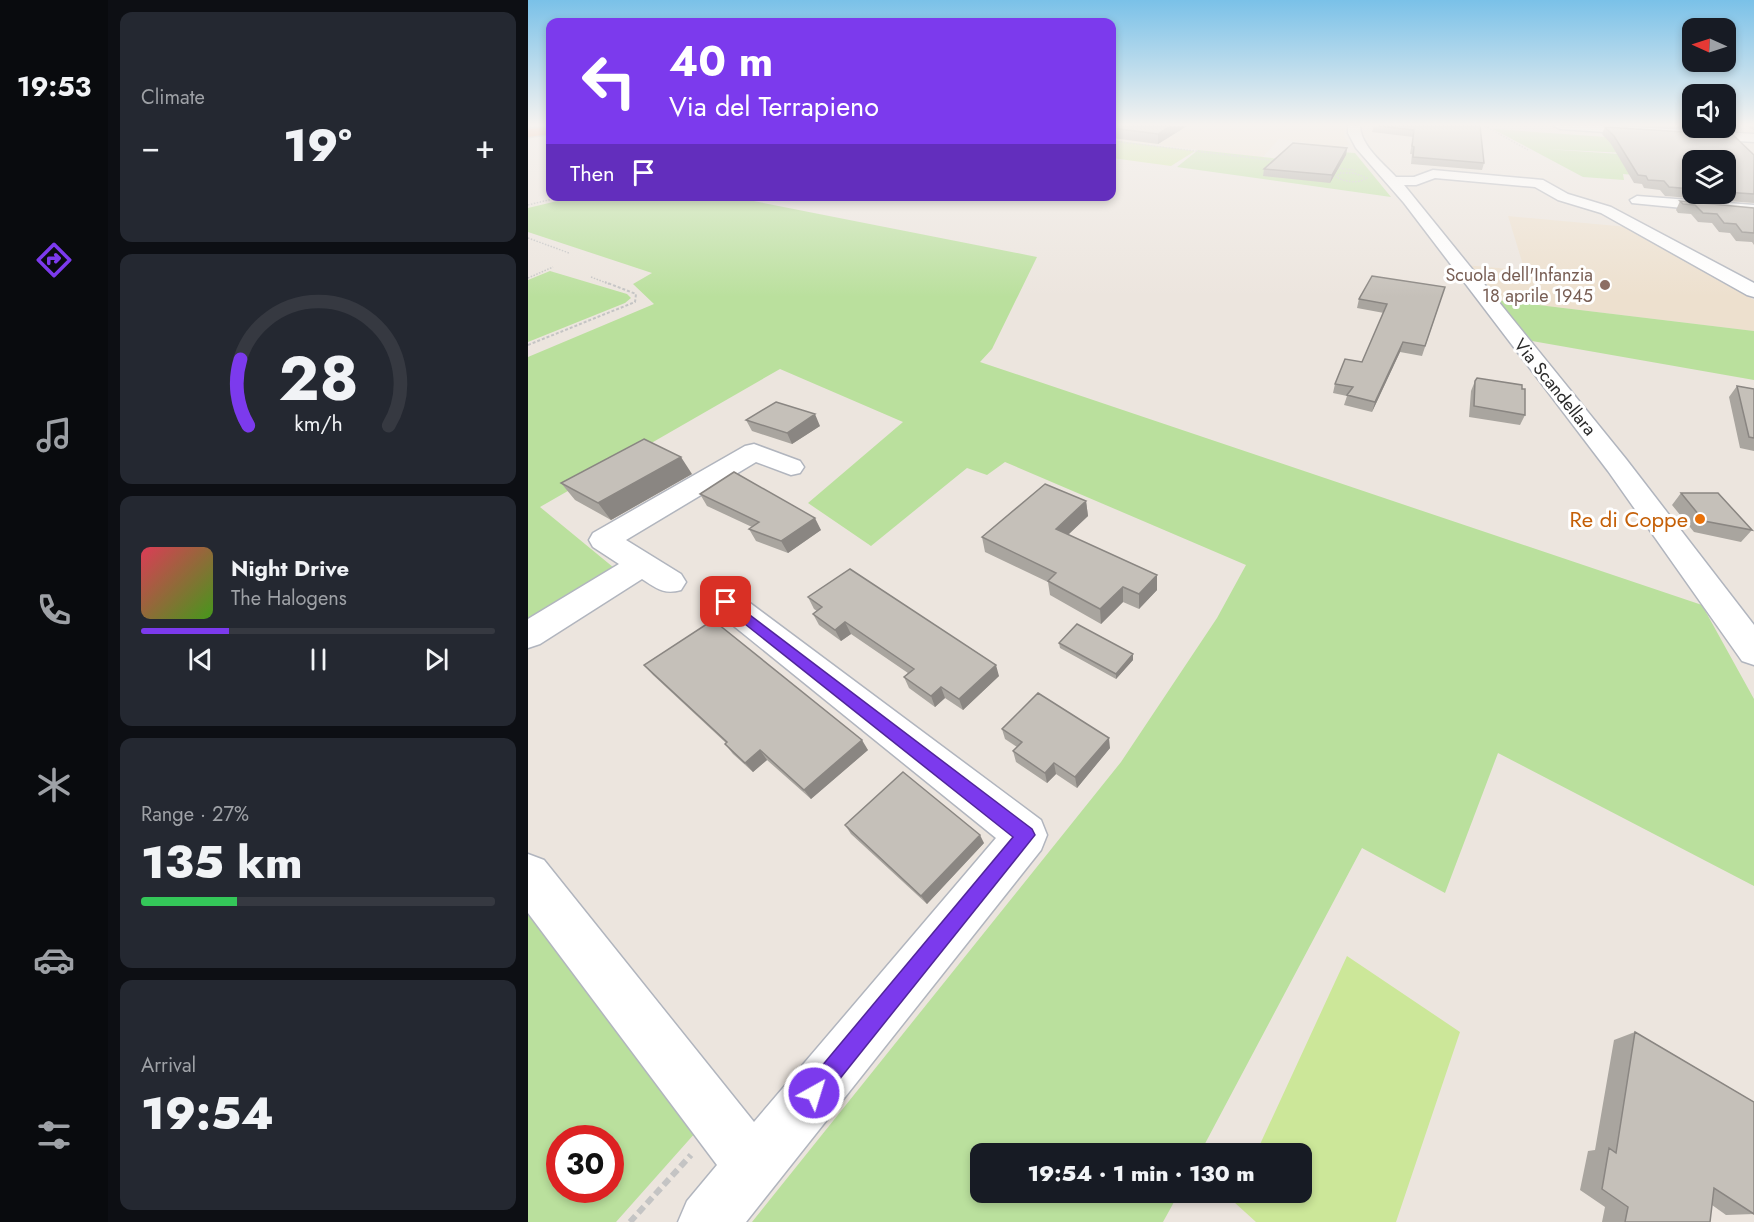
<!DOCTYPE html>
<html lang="en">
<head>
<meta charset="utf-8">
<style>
	:root { --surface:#171b24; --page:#242831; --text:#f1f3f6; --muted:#9ea1a6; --line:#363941; --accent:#7c3aed }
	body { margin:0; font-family:Jost,sans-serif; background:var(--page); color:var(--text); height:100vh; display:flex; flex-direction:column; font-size:22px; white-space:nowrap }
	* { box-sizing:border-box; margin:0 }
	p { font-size:20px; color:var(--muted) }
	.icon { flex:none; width:33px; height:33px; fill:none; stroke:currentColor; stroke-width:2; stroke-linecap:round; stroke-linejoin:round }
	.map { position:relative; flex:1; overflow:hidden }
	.panel { display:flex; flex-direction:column; gap:12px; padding:12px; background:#0d0f14; width:420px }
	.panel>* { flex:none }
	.top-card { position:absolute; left:18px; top:18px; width:570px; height:183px; border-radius:12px; box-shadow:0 3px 9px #0003; background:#7c3aed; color:#fff; overflow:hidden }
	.needle { width:39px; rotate:273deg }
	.controls { position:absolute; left:1154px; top:18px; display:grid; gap:12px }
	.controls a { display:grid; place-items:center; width:54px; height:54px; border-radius:12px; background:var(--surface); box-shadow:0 3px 9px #0003; font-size:30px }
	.speed { position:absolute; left:18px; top:1125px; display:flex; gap:12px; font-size:30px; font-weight:700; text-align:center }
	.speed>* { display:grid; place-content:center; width:78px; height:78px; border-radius:50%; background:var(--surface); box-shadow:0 3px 9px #0003; line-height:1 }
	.speed .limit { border:9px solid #d22; background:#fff; color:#111 }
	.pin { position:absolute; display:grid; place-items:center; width:51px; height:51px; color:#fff; margin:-26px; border-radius:12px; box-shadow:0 3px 9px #0006 }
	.me { position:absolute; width:66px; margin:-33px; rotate:39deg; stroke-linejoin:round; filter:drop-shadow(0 0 4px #0008) }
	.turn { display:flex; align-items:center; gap:21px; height:126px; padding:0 24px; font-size:27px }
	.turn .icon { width:78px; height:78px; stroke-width:2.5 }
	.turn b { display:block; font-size:42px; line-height:51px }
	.then { display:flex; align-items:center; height:57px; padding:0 24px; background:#0003; gap:12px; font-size:22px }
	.big { font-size:45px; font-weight:800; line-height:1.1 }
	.panel .tile { flex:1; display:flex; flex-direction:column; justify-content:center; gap:9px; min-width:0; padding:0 21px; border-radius:12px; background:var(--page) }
	.panel .dial { align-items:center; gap:0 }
	.dial svg { height:156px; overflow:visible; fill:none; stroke:var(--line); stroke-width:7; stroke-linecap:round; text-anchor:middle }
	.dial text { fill:var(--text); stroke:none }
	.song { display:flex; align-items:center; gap:18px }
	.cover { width:72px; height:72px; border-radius:9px; background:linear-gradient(135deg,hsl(350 70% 55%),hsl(100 70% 35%)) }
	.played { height:6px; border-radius:3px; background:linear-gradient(90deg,var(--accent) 25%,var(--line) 25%) }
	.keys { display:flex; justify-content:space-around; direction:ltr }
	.heat { display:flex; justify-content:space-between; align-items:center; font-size:33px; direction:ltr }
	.charge { height:9px; border-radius:4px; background:linear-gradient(90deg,#34c759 27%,var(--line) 0) }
	.trip { position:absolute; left:442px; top:1143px; width:342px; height:60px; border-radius:12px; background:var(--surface); box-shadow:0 3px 9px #0003; font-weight:800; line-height:60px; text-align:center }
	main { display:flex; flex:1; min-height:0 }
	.tabs { display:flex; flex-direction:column; width:108px; justify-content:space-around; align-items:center; background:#090b0e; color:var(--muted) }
	.tabs .icon { width:42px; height:42px }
	.tabs .on { color:var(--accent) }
	.tabs b { font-size:27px; color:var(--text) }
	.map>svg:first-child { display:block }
	.education { fill:#ede0ce }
	.green { fill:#bae09d; fill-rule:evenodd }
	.pitch { fill:#cce799 }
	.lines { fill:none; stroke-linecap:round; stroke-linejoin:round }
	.minor-casing { stroke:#b1b5be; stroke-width:3 }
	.highway-casing { stroke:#c4c4c4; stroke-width:3 }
	.path-far2 { stroke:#c4c4c4; stroke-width:1.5; stroke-dasharray:1.5 1.5; stroke-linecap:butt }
	.path-far1 { stroke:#c4c4c4; stroke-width:2; stroke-dasharray:3 2; stroke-linecap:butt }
	.path { stroke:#c4c4c4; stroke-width:6; stroke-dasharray:8 4.5; stroke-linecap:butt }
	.minor { fill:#fff; fill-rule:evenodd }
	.highway { fill:#f7945e; fill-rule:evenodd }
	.wall { fill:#a9a59f; fill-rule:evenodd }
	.shaded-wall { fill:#8a8682 }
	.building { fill:#c5c0b9; stroke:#8a8682; stroke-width:1.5 }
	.route { fill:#7c3aed; stroke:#51269a; stroke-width:1.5 }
	.education-dot { fill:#8d6e63; stroke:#fff; stroke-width:2 }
	.food-dot { fill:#e8710a; stroke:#fff; stroke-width:2 }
	.labels { text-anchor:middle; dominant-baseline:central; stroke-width:6; stroke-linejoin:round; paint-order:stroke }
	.far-education-label { font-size:18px; fill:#785e54; stroke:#fff; text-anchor:end }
	.far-street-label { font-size:18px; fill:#2b2b2b; stroke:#fff }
	.food-label { font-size:22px; fill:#c56008; stroke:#fff; text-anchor:end }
</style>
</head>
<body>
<main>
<nav class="tabs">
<b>19:53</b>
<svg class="icon on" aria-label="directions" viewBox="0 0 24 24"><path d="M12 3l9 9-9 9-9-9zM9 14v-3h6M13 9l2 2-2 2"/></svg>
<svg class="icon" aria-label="music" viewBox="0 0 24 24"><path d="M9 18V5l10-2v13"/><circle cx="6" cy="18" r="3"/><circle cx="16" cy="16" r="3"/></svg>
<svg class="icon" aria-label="phone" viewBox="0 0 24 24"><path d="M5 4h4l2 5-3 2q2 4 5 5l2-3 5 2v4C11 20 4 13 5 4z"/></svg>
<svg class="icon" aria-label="climate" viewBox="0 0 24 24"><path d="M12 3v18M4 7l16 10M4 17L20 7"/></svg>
<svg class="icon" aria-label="car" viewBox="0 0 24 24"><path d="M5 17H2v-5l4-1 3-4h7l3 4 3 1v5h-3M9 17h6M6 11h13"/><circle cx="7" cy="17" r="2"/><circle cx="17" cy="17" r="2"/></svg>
<svg class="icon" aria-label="filters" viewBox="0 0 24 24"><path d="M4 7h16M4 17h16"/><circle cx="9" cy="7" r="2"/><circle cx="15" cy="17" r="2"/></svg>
</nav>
<section class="panel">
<div class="tile"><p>Climate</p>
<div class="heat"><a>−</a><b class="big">19°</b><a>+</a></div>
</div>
<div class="tile dial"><svg viewBox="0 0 100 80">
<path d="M14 69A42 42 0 1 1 86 69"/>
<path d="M14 69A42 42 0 0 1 10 35" stroke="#7c3aed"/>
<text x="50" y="56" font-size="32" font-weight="700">28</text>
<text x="50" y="72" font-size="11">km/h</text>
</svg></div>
<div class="tile">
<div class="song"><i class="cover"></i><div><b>Night Drive</b><p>The Halogens</p></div></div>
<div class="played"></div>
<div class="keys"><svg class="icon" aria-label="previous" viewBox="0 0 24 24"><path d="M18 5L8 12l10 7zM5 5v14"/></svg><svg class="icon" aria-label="pause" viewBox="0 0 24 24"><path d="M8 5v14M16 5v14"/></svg><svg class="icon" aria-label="next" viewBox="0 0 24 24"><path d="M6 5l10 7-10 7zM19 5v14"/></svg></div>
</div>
<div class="tile"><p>Range · 27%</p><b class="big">135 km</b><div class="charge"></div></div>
<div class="tile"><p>Arrival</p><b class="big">19:54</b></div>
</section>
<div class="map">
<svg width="1226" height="1222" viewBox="0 0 1226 1222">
	<rect width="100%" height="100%" fill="#ece5de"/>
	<!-- education -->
	<path class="education" d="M584,126h233l-1,11 6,8 -14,2 -57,-8 -17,19 -150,-19z
		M980,216l120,11 126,73v31l-258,-31 -32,-35 57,5 3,-2z"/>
	<!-- green -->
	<path class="green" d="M965,129l113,8 21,16 -82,-4 164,11h-17v20l-69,-6 1,6 -41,-3z
		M670,150l82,9 46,-8 29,2 36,44 -214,-30z
		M46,197h159l304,60 -45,92 -12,13 722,243 52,94v187l-256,-133 -53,140 -83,-45 -162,305 -219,1v38l198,1 -16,29h-411l369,-460 96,-144 29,-53 -241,-103 -18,13 -20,-7 -96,78 -63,-43 95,-81 -123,-53 -240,138 79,65 -91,58v-273l126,-53 -21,-20 19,-11 -124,-41v-24z
		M22,271l77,23 4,4 -6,5 -97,39v-62z
		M968,300l258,31v49l-222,-39z
		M0,905l168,227 -80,90h-88zM32,1138h50v52h-50z"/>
	<!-- pitch -->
	<path class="pitch" d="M584,140l83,11 -24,15 -59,-8z
		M819,956l113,76 -64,190h-140l-22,-20 4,-9 64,-1v-38l-46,-1z"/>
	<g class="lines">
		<!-- minor casing -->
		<g class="minor-casing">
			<path id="minor" d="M820,126h12c1,20 23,37 36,51h18l19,-7 110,10 25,14 43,13 143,76v14l-7,-2 -146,-82 -43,-13 -23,-13 -100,-9 -19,7h-12l222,274 128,166v40l-12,-4 -134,-190 -204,-268 -48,-55 -8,-15z
				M1026,126h61l139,8v8l-194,-13z
				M1109,196l117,9v10l-122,-12 -2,-3z
				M226,444l46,17 4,6 -4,6 -9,2 -35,-13 -130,78 55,34 5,8 -5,8c-17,5 -25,-2 -39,-11l-102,65 -12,4v-29l91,-55 -26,-17 -4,-7 4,-7 152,-87z
				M198,590l12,4 303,226 6,15 -6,15 -295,372h-68l9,-21 30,-36 -189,-252v-59l16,6 210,262 242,-284 -282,-228 -4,-8 4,-8z"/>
		</g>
		<!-- highway casing -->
		<g class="highway-casing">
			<path id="highway" d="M22,127v7l-22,3v-8z"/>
		</g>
		<!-- path-far2 -->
		<path class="path-far2" d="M957,126l43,24
			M584,141l166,20
			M808,168l19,2
			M812,173h14l13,5c-10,6 -21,4 -31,-1z
			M0,205l37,-9
			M0,238l41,15
			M63,277l18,7
			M0,278l25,-11"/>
		<!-- path-far1 -->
		<path class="path-far1" d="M0,345l107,-43 1,-8 -31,-12"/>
		<!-- path -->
		<path class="path" d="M102,1222l61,-67"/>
		<!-- minor -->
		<use href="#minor" class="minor"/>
		<!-- highway -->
		<use href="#highway" class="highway"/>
	</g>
	<!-- wall -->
	<path class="wall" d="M584,126h75l-29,18 -46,-6z
		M846,126h106l4,37 -2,7 -71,-6 1,-10h-2l3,-17 -41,-5z
		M1122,126h42v2h25l-1,2z
		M1219,126h7v4z
		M1077,127l149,28v48l-89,-7 -5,-6 -16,-2 -2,-4 -8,-1 -23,-39 -9,-10zM1164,160h33v34h-33z
		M819,148l-1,7 -16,28 -67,-7 1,-7z
		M1152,201l74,7v37l-2,-3 -16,-1 -6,-8 -11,-1 -7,-9 -14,-1 -7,-8 -13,-1 -2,-3z
		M917,287l-23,69 -22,-4 -28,60 -28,-7 3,-9 -14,-3 2,-9 27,-22 22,-49 -27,-5 2,-9z
		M947,381l50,34 -5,10 -51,-8 2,-26z
		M1209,386l17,3v62l-14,-3 -11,-51z
		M218,420l74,6 -28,18 -40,-13z
		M164,474l-81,46 -36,-20 -14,-17z
		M1153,493l71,37 -11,12 -47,-10 -22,-27z
		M172,494l121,36 -33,23 -32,-12 -7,-12 3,-2 -45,-21z
		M558,501l2,15 -20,19 89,55 -18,19 -16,-7 -22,22 -51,-29 -2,-13 -63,-30 -3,-15z
		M280,597l191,79 -36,34 -18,-12 -10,9 -26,-19 -5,-11 4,-4 -57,-39 -10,7 -22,-16 -6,-11 4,-3 -3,-2z
		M531,643l74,11v6l-17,19 -56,-31z
		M116,665l224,85 -57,49 -44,-39 -14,12 -20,-18 -8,-10 1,-1 -73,-68z
		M474,729l108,19 -33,40 -21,-14 -9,9 -31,-21 -3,-11 4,-4 -12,-8z
		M317,825l139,18 -57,61 -76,-70z
		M1107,1032l119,70v112l-28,1 -14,-10 -2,17h-108l3,-15 -25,-17 8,-39 7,-1 19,-110z"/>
	<!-- shaded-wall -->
	<path class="shaded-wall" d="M643,126h16l-29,18v-10z
		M819,148l-1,7 -16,28 2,-8z
		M875,342l-3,10 -28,60 3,-10z
		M287,414l5,12 -28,18 -5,-11z
		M153,457l11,17 -81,46 -13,-17z
		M558,501l2,15 -30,28 -2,-15z
		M287,518l6,12 -33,23 -7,-12z
		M629,575v15l-18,19v-15z
		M595,587v15l-22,22 -1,-15z
		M317,622l6,12 -10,7 -6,-11z
		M605,654v6l-17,19v-5z
		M468,665l3,11 -36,34 -4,-11z
		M413,687l4,11 -10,9 -4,-11z
		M581,738l1,10 -33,40 -2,-11z
		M334,740l6,10 -57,49 -7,-9z
		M232,750l7,10 -14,12 -8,-9z
		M526,763l2,11 -9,9 -2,-10z
		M452,835l4,8 -57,61 -6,-8z"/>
	<!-- building -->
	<path class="building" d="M584,126h59l-13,8 -46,-6z
		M851,126h101l4,37 -71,-6 1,-10 -2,-1 2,-16z
		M1077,127l128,8 21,20v39l-29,-2v-32h-33v29l-23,-2 -5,-6 -16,-1 -2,-4 -8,-1 -24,-39z
		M765,143l54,5 -15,27 -68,-6z
		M1152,201l74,7v25l-12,-1 -6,-8 -12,-1 -7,-9 -14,-1 -8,-8 -12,-1z
		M844,276l73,11 -20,59 -22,-4 -28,60 -28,-7 6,-8 -18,-3 10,-25 17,3 25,-58 -28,-5z
		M949,378l45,7v4h3v26l-51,-9 1,-25z
		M1209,386l17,3v49l-5,-1z
		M248,402l39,12 -28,19 -41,-13z
		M116,439l37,18 -83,46 -37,-20z
		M206,472l81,46 -34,23 -32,-12 10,-7 -59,-28z
		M517,484l41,17 -30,28 101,46 -18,19 -16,-7 -23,22 -52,-28 8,-8 -74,-36z
		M1153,493h37l34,37 -48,-9z
		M322,569l146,96 -37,34 -18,-12 -10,9 -27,-19 10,-8 -69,-47 -10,8 -22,-16 9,-7 -14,-10z
		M185,620l149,120 -58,50 -44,-40 -15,13 -20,-19 2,-2 -83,-77z
		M549,624l56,30 -17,20 -57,-31z
		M510,693l71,45 -34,39 -21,-14 -9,10 -32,-22 9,-9 -20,-13z
		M375,772l77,63 -59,61 -76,-71z
		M1107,1032l119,70v112l-40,-26 -4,34h-85l3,-15 -26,-18 7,-41 7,5z"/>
	<!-- sky -->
	<linearGradient id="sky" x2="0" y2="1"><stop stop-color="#7ac1e8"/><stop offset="0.42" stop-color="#f6f3f0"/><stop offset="1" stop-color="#f6f3f0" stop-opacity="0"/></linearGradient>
	<rect width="1226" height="297" fill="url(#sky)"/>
	<!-- route -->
	<path class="route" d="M198,597l306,232 3,6 -213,266 -8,3 -8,-3 -4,-8 4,-8 207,-248 -292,-232 -2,-3 2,-4z"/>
	<!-- markers -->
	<circle class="education-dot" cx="1077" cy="285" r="6"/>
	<circle class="food-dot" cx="1172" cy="519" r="6"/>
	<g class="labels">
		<!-- far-education labels -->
		<g class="far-education-label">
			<text x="1065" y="275">Scuola dell'Infanzia<tspan x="1065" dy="21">18 aprile 1945</tspan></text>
		</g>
		<!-- far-street labels -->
		<g class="far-street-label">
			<text transform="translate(1027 387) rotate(51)">Via Scandellara</text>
		</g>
		<!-- food labels -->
		<g class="food-label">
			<text x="1160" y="519">Re di Coppe</text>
		</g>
	</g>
</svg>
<div class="controls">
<a><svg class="needle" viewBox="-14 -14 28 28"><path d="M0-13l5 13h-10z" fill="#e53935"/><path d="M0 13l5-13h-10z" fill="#9ea1a6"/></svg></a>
<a><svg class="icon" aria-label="sound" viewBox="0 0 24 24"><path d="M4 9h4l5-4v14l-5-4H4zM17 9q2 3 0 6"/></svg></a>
<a><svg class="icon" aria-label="layers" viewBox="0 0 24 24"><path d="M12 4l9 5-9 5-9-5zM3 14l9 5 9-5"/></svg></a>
</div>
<div class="speed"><div class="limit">30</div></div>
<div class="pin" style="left:198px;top:602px;background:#d93025"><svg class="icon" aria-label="arrive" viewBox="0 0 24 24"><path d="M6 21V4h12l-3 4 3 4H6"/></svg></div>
<svg class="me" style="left:286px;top:1093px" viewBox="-20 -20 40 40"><circle r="17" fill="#7c3aed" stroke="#fff" stroke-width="3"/><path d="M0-11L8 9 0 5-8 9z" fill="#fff"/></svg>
<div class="trip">19:54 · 1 min · 130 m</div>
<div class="top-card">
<div class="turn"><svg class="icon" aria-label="left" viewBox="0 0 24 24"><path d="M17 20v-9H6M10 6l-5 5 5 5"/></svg><div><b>40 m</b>Via del Terrapieno</div></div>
<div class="then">Then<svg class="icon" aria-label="arrive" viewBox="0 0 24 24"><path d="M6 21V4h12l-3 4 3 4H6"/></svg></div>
</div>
</div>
</main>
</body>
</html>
